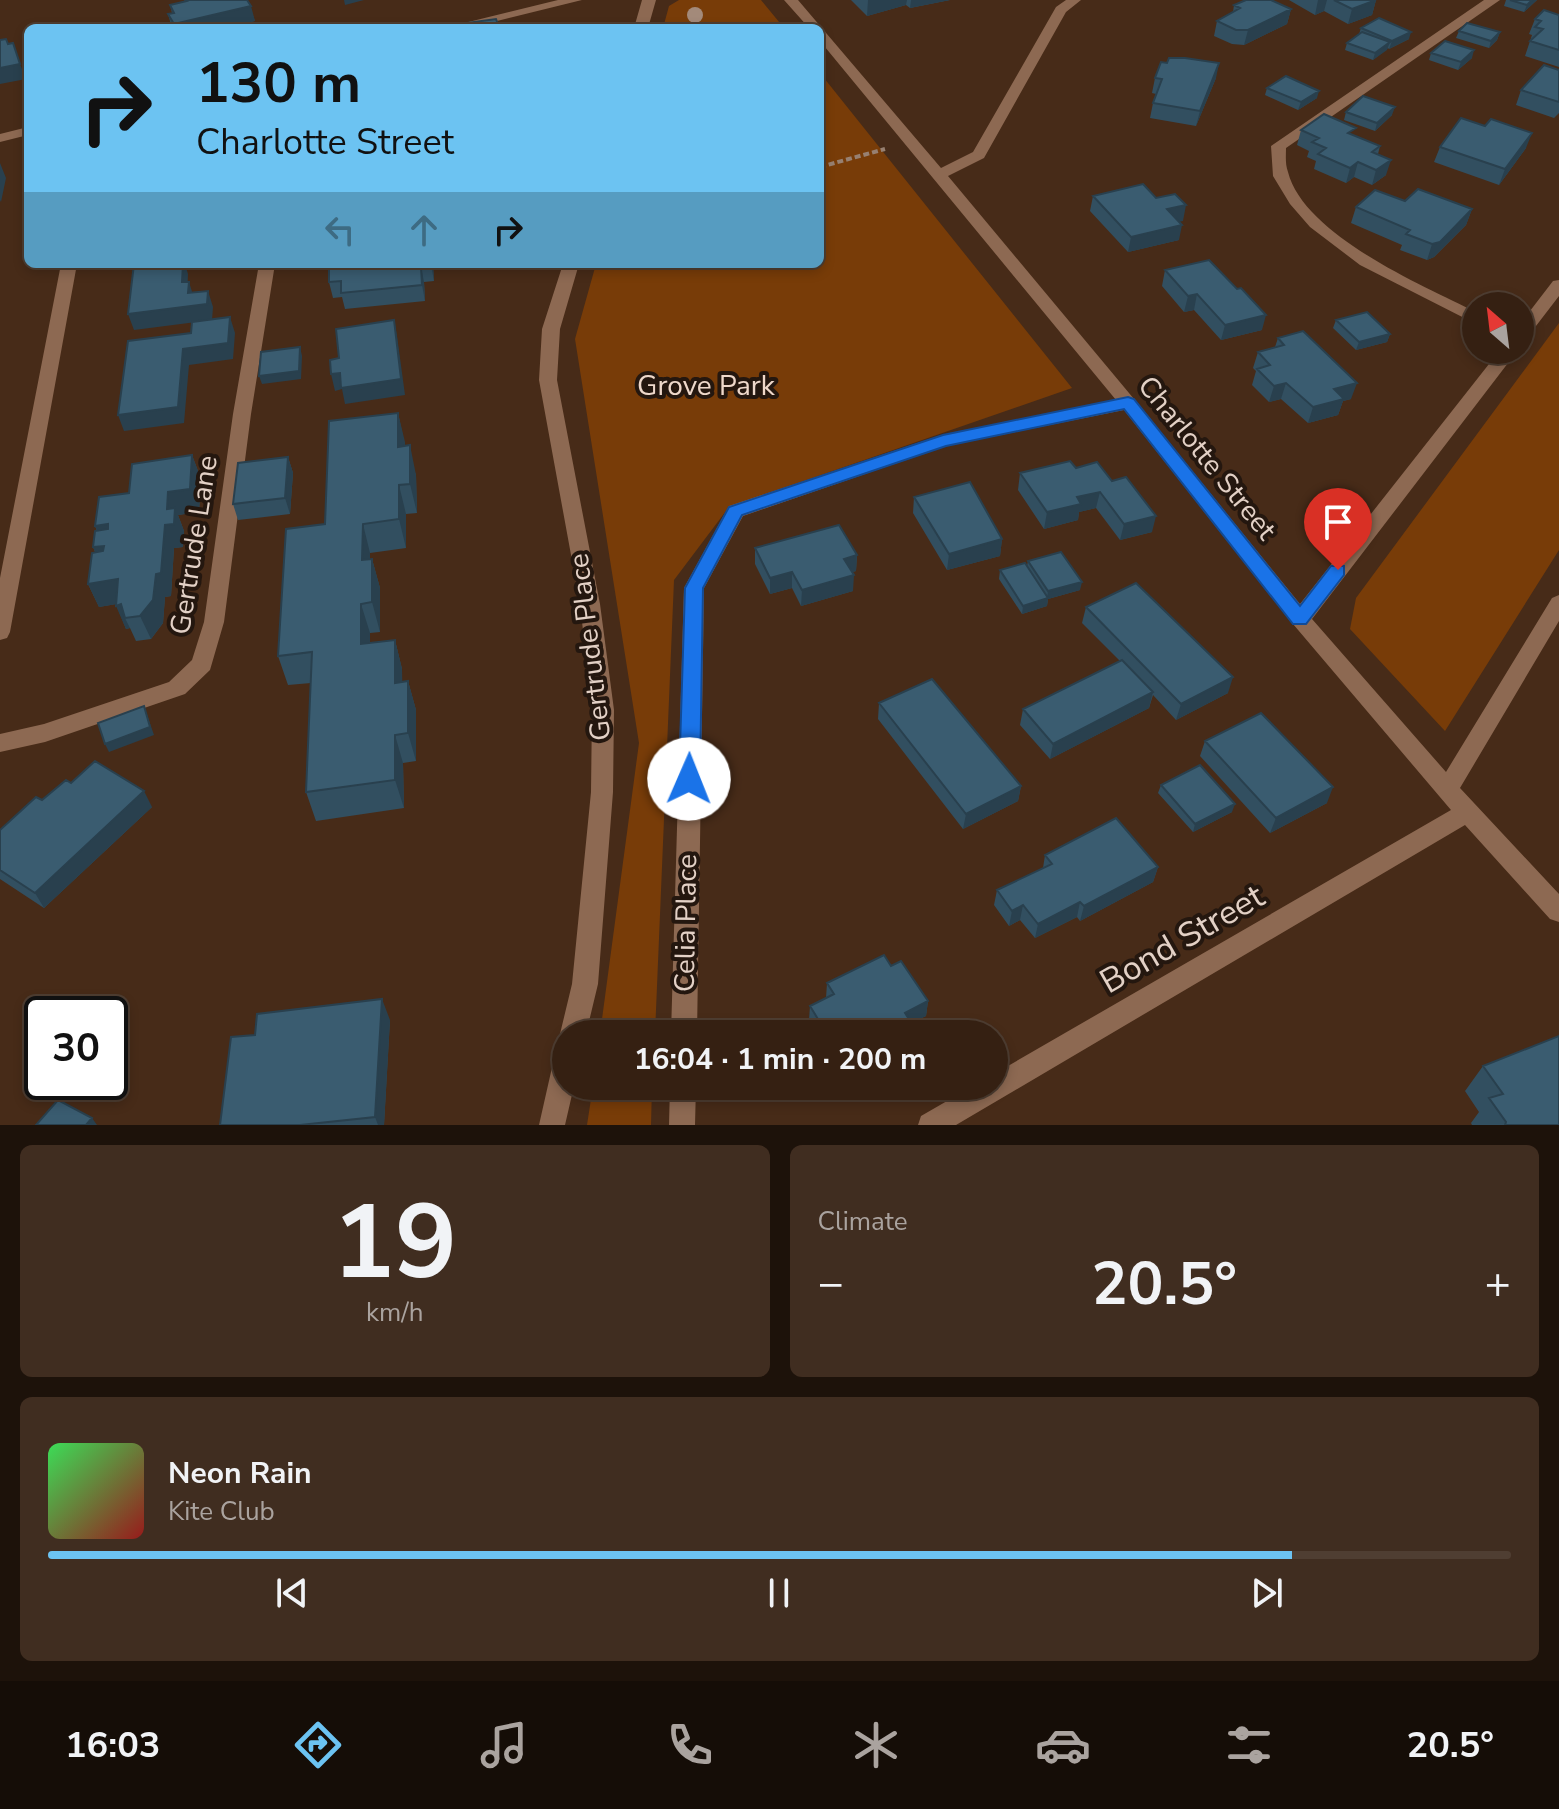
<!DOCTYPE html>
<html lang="en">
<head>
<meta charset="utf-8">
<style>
	:root { --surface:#352012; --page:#402d20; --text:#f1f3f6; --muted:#aaa39f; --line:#4f3e32; --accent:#6cc3f2 }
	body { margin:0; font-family:"Nunito Sans",sans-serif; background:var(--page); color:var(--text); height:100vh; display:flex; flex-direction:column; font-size:30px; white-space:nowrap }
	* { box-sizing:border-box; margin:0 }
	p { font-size:26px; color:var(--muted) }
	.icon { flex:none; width:44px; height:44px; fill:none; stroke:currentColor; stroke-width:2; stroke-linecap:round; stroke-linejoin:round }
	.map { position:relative; height:1125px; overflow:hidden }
	.side { display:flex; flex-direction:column; gap:20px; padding:20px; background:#1d120a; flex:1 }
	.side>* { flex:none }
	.hud { position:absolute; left:24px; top:24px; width:800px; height:244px; border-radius:12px; box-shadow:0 4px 12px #0003,0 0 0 2px var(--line); background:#6cc3f2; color:#111; overflow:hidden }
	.needle { width:52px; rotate:332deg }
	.controls { position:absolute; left:1462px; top:292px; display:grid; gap:16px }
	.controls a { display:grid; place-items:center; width:72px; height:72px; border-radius:50%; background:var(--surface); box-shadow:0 4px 12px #0003,0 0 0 2px var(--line); font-size:40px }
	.speed { position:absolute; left:24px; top:996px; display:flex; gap:16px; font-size:40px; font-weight:700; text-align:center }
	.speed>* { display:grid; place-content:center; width:104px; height:104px; border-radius:50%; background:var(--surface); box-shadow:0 4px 12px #0003,0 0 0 2px var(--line); line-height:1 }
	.speed .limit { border:4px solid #111; border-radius:12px; background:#fff; color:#111 }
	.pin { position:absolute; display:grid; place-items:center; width:68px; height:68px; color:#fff; margin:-82px -34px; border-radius:50% 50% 50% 0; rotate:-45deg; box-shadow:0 0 8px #0007 }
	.pin .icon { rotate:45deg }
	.me { position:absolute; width:88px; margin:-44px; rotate:1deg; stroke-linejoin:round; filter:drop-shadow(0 0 6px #0008) }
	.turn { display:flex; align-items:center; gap:28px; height:168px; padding:0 40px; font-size:36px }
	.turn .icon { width:104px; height:104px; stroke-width:2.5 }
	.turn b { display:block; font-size:56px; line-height:68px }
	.lanes { display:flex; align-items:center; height:76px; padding:0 40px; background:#0003; justify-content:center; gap:40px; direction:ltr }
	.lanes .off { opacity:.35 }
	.big { font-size:60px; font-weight:700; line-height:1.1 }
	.side .widget { flex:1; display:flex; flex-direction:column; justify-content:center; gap:12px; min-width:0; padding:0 28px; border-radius:12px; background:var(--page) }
	.side .dial { align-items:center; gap:0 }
	.dial b { font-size:104px; line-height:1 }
	.song { display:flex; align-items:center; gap:24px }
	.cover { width:96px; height:96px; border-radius:12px; background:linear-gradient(135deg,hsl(130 70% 55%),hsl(0 70% 35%)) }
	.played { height:8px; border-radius:4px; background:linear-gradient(90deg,var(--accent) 85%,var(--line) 85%) }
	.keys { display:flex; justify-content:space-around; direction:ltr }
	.heat { display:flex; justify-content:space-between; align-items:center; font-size:44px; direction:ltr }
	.side .tiles { flex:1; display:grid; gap:20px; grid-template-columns:1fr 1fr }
	.widget:last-child { grid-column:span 2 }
	.trip { position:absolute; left:552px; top:1020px; width:456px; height:80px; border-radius:40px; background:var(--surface); box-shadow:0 4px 12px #0003,0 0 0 2px var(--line); font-weight:700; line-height:80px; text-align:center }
	.dock { display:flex; height:128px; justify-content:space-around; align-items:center; background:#150d07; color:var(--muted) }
	.dock .icon { width:56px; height:56px }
	.dock .on { color:var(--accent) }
	.dock b { font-size:36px; color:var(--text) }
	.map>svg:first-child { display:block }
	.green { fill:#783c08 }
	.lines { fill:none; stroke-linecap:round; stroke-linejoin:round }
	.path { stroke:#978071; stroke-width:4; stroke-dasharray:6 3; stroke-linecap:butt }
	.minor { fill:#8d6952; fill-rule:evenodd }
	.tree { fill:#a38a7a }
	.wall { fill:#324f60 }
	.shaded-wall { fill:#29404e }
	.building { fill:#3a5c70; stroke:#29404e; stroke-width:2 }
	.route { fill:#1a73e8; stroke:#114b97; stroke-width:2 }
	.labels { text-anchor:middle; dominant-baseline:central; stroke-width:8; stroke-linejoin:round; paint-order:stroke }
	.park-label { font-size:28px; fill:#eed8ca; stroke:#24170f }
	.street-label { font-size:28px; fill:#e3d1c6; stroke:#24170f }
	.near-street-label { font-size:34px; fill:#e3d1c6; stroke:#24170f }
</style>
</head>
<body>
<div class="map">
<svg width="1559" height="1125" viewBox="0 0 1559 1125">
	<rect width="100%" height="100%" fill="#472b18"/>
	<!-- green -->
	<path class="green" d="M679,0h82l23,28h-121l6,-22z
		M820,73l252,315 -343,119 -55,73 -19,454h-55l39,-291 -64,-404 21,-75h224z
		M1559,323v227l-114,181 -95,-102 6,-31z
		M593,1086h59l-1,39h-64z"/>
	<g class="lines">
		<!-- path -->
		<path class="path" d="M820,167l65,-18"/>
		<!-- minor -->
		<path class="minor" d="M558,0h24l-113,28h-25z
			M642,0h14l-8,28h-14z
			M784,0h14l143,168 32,-16 83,-145 10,-7h15l-15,12 -82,146 -36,18 186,223 166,205 200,-254h18l-206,269 134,153 106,-174 7,-3v26l-99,167 99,106v28l-9,-3 -85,-94 -509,300h-38l3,-9 52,-30h21v-12l457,-264 -158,-186 -169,-214 -178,36 -203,70 -39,72 -7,446h-26l13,-446 45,-82 207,-69 180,-37 -296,-359v-13h-11z
			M1484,0h16l-214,148c0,8 -1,16 2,24 16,63 135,114 188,140v12l-116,-59 -50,-38 -20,-23 -17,-28 -2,-30z
			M28,127v8l-28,7v-8z
			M61,264h16l-67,368 -3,6 -7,2v-62z
			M259,264h16l-24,150 -27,208 -14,48 -25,24 -140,48 -45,10v-18l44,-10 125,-42 23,-22 12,-38 29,-208z
			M563,264h16l-19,65 -3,51 43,224 14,106 -1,82 -15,192 -12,50h-20v9l-6,-9 12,-50 19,-192 1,-82 -12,-106 -41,-224 3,-51z
			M1559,280v16l-33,43 -6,1v-16l33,-43z
			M566,1051v35h8l-9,39h-26l14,-62 4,-9z
			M670,1086h26l-1,39h-26z"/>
	</g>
	<!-- trees -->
	<circle class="tree" cx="695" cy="15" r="8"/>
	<!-- wall -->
	<path class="wall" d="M184,0h63l8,21 -30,7h-53l-4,-14 4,-1 -2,-8 15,-4z
		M851,0h99l-40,8 -4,-3 -39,11z
		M1289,0h87l-4,15 -24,9 -24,-13 -9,4z
		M1506,0h31l-13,12 -20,-6z
		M1234,5l57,4 -4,15 -43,21 -12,-1 -18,-8 3,-15 16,-9z
		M1559,15v52l-34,-11 7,-21 -3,-1 6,-15z
		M1361,28l48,11 -20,10 -1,-1 -15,12 -28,-10 2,-7 12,-9z
		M1459,31l41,1 -3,8 -8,8 -33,-10z
		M1431,53l41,5 -14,12 -29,-10z
		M1559,70v43l-5,5 -38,-13 5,-15z
		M1155,78h61l-20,48 -46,-8 3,-15 3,-9 -4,-1z
		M1267,88l50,10 -19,12 -33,-15z
		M1346,112l46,3 -17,16 -31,-11z
		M1301,130l52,5 27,11 -2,8 8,21 -14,10 -18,-8 -8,6 -32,-14 2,-8 -9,-4 2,-6 -12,-6z
		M1440,147l86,1 -27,37 -65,-23z
		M1093,196l63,2 27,23h-4v19l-51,12 -38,-41z
		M1405,201l67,8 -6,16 -32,32 -7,3 -27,-10 2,-5 -51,-22 5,-16z
		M433,264l1,17 -10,1 1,19 -80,8 -3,-12 -9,1 -4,-16z
		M1165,270l97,60 -41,10 -27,-30 -10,2 -22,-26z
		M1336,320l54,14 -3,8 -31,8 -23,-22z
		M1278,338l73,61 -8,2 -5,14 -30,8 -27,-24 -12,3 -17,-17 4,-14 -3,-3 5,-16 17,-5z
		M398,413l7,33 11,29 1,38 -11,1v34l-36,5v6h2l8,29v44l-10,1v10l25,-3 7,29v13l6,-1 8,29v51l-13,2 1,45 -88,13 -10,-29 5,-109 -23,2 -10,-29 47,-132z
		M192,455l9,24 -2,33 -21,3 6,16 -1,16 -9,1 -3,48 -6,1 -2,26 -12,16 -15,2 -6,-13 -4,1 -10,-25 -17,3 -11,-23 7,-32 -2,-5 4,-16 -2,-5 34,-33z
		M288,457l5,16 -3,41 -52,6 -5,-16z
		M1076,468l76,64 -32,8 -24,-32 -17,4 -1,8 -34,9 -26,-39 2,-17z
		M914,497l88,42 -2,17 -53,14 -34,-57z
		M755,548l102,7 -1,16 -4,1 1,19 -52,15 -9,-18 -22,6 -15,-30z
		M1028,561l52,29 -32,9 -1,7 -25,8 -23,-35 1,-9 27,-4z
		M1086,607l142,86 -52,27 -23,-25 -4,13 -99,51 -30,-34 3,-16 97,-48 -38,-38z
		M879,703l142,83 -3,15 -55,28 -85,-110z
		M1205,741l122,62 -57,30 -70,-77z
		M1161,785l71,27 -39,20 -35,-39z
		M42,800l110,7 -108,101 -44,-29v-49z
		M1045,855l113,12 -5,15 -73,39 -3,-4 -42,21 -15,-18 -11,6 -15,-21 3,-15 46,-22z
		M891,966l37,35 -2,15 -15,7 3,4 -1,7h-95l-9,-14 1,-14 16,-8 1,-15z
		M390,1020l-6,105h-164z
		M1483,1066l76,59h-87l-1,-2 8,-11 -14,-21z"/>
	<!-- shaded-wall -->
	<path class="shaded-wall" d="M344,0h20l-19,5z
		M868,0h39l-1,5 -39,11z
		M911,0h39l-40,8z
		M1318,0h9l-3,11 -9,4z
		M1376,0l-4,15 -24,9 4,-15z
		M1532,0h5l-13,12 3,-7z
		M251,6l4,15 -30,7h-49l-2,-4z
		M1291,9l-4,15 -43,21 4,-15z
		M1411,32l-2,7 -20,10 3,-8z
		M1500,32l-3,8 -8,8 2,-7z
		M1390,42l-3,8 -14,10 2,-7z
		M1474,50l-2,8 -14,12 3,-8z
		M1219,63l-3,15 -20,48 4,-15z
		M20,64l6,15 -26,5v-16z
		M1319,91l-2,7 -19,12 3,-8z
		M1395,107l-3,8 -17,16 2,-8z
		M1532,133l-6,15 -27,37 6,-16z
		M1391,160l-5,15 -14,10 4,-15z
		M1358,162l-4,15 -8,6 4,-15z
		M0,163l6,15 -5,24 -1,-2z
		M1186,205l-3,16 -19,4 3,-16z
		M1472,209l-6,16 -32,32 -7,3 5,-16z
		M1182,225l-3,15 -51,12 3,-15z
		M183,264h2l3,10 -1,24 -5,-16z
		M431,264h2l1,17z
		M421,267l3,15 1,19 -3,-16z
		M189,282l5,16 14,-7 5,16 -1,13 -78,10 -6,-16 60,-21z
		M1197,294l-3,16 -10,2 4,-16z
		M1266,315l-4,15 -41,10 4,-15z
		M230,317l5,16 -2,26 -44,6 -5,58 -60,8 -6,-16 65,-66z
		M394,320l3,16 8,59 -60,9 -3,-15 -7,2 -4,-17 9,-1z
		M1390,334l-3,8 -31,8 3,-8z
		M300,347l2,9 -1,23 -39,5 -3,-8z
		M1286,383l-5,16 -12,3 5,-16z
		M1357,383l-6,16 -8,2 -5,14 -30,8 5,-16 21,-18z
		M398,413l7,29v34l-7,-29z
		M410,445l6,30 1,38 -7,-29z
		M192,455l9,24 -2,33 -21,3 6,16 -1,16 -9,1 -3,48 -6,1 -2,26 -12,16 -11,-23 16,-42 11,-65 1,-17z
		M288,457l5,16 -3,41 -5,-16z
		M399,485l7,29v34l-7,-29z
		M1100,492l-4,16 -17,4 -1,8 -34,9 3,-17 30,-15z
		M1156,516l-4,16 -32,8 4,-16z
		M108,524l-5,47 -10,-24 11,-1 -9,-20z
		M363,524l7,29v36l-8,-29z
		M1002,539l-2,17 -53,14 2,-16z
		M857,555l-1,16 -12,4v-16z
		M372,559l8,29v44l-8,-30z
		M792,572v16l-22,6v-16z
		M854,575l-1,16 -52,15 1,-16z
		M118,579l11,23 -30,5 -11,-23z
		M1082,582l-2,8 -32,9 -1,7 -25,8 1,-8 24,-7 1,-8z
		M121,604l4,14 5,10 -4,1 -10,-23z
		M361,604l9,29v40l-9,-29z
		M395,640l7,29 1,43 -8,-29z
		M1233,677l-5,16 -52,27 5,-16z
		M408,681l8,29v51l-8,-28z
		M1153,692l-4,16 -99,51 3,-15z
		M144,706l10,29 -45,17 -4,-8z
		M395,735l8,28 1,45 -9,-28z
		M1021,786l-3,15 -55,28 3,-15z
		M1333,787l-6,16 -57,30 6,-15z
		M144,791l8,16 -108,101 -9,-15z
		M1235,804l-3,8 -39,20 2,-8z
		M1158,867l-5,15 -73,39 4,-15z
		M1080,902l-3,15 -42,21 3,-14z
		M1023,905l-3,15 -11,6 3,-15z
		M382,999l8,21 -6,105h-6l-3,-8z
		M928,1001l-2,15 -23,11 2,-14z
		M914,1027l-1,7h-11z
		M92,1118l5,7h-11z"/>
	<!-- building -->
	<path class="building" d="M186,0h61l4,6 -77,18 -6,-10 6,-1 -4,-8 17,-4z
		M1246,0h25l20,9 -43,21h-12l-19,-9 23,-13 -6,-3z
		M1334,0h42l-24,9z
		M1510,0h22l-5,5z
		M1544,10l15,5v35l-29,-9 13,-12 -8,-2 6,-6 -6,-2z
		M1379,18l32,14 -19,9 -31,-13z
		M496,19l3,8 15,-3 2,4h-71l-1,-2z
		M1467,23l33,9 -9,9 -32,-10z
		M1362,32l28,10 -15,11 -28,-10z
		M6,39l2,5 5,-1 7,21 -20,4v-28z
		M1445,41l29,9 -13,12 -30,-9z
		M1169,58h16l34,5 -19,48 -47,-8 9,-24 -7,-1 6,-16 6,1z
		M1544,65l15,5v32l-38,-12z
		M1286,76l33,15 -18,11 -34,-14z
		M1363,96l32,11 -18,16 -31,-11z
		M1324,114l32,14 -8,5 32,13 -8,6 19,8 -15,10 -18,-8 -8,6 -32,-14 8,-6 -14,-6 7,-4 -18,-8z
		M1461,118l24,8 6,-7 41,14 -27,36 -65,-22z
		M1143,184l13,14 19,-4 11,11 -19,4 15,16 -51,12 -38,-41z
		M1418,189l54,20 -32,33 -8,2 -26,-10 4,-4 -54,-23 19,-17 30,11z
		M1209,260l28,29 4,-1 25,27 -41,10 -28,-31 -9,2 -23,-26z
		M134,264h49l-1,18h7l-1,11 20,-2 -1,13 -79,10z
		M329,264h102v2l-10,1 1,18 -81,8v-12l-12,1z
		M1367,312l23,22 -31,8 -23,-22z
		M230,317l-2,26 -45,6 -5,58 -60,8 10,-74 63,-8 1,-11z
		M394,320l7,59 -60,9 -1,-15 -9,1 -1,-14 9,-2 -3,-29z
		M1303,331l54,52 -23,6 10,10 -31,8 -27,-24 -12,3 -17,-17 13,-4 -12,-13 26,-7 -6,-7z
		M300,347l-1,24 -40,5 2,-24z
		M398,413v34l12,-2v39l-11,1v34l-36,5 -1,36 10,-1v43l-11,2v40l34,-4v43l13,-2v52l-13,2v45l-89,12 6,-140 -34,4 8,-127 39,-5 4,-103z
		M192,455l-2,34 -22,3 -1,17 8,-1 -1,16 -9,1 -4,48 -5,1 -3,26 -13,16 -15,2 -4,-14 -5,2 2,-27 -30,5 4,-31 11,-2 1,-5 -11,1 2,-16 13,-2v-5l-13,2 4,-29 30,-4 3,-29z
		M288,457l-3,41 -52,6 5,-41z
		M1070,461l6,7 21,-6 15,19 14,-4 30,39 -32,8 -24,-32 -23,5 4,7 -34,8 -27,-39z
		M970,482l32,57 -53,15 -35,-57z
		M839,525l18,30 -13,4 10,16 -52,15 -10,-18 -22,6 -15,-30z
		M1061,552l21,30 -34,9 -20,-30z
		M1025,563l23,35 -25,8 -23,-36z
		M1136,583l97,94 -52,27 -95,-97z
		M1122,660l31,32 -100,52 -30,-35z
		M932,679l89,107 -55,28 -87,-111z
		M144,706l6,21 -45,17 -7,-21z
		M1261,713l72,74 -57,31 -71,-77z
		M95,761l49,30 -109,102 -35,-23v-40l36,-33 6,3 24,-20 5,3z
		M1200,765l35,39 -40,20 -34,-39z
		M1116,818l42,49 -74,39 -4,-4 -42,22 -15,-19 -11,6 -15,-21 55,-26 -7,-9z
		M884,955l7,11 10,-5 27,40 -23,12 9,14 -12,7h-30l-2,-4 -7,4h-36l-17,-28 24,-12 -7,-11z
		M382,999l-7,118 -75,8h-80l11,-88 24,-2 2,-21z
		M1559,1036v89h-54l1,-3 -17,-24 14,-4 -20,-28z
		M58,1100l34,18 -6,7h-50z"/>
	<!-- route -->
	<path class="route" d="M1128,397l6,2 166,207 31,-40h13v9l-38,49h-13l-169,-215 -178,37 -204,69 -39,73 -3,191 -11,8 -7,-2 -3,-6 6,-191 44,-81 214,-72z"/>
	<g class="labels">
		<!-- park labels -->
		<g class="park-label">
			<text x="706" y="386">Grove Park</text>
		</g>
		<!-- street labels -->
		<g class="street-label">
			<text transform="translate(1207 458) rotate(51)">Charlotte Street</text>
			<text transform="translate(194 545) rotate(-81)">Gertrude Lane</text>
			<text transform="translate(590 647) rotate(-97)">Gertrude Place</text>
			<text transform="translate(686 923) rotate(-89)">Celia Place</text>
		</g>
		<!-- near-street labels -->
		<g class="near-street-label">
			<text transform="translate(1182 939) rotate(-30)">Bond Street</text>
		</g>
	</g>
</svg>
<div class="controls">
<a><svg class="needle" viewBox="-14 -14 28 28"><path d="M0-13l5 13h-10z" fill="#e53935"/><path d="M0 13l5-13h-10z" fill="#aaa39f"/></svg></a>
</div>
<div class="speed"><div class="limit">30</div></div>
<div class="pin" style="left:1338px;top:570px;background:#d93025"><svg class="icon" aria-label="arrive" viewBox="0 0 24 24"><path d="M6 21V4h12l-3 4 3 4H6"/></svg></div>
<svg class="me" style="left:689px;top:779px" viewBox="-20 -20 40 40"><circle r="19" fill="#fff"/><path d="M0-13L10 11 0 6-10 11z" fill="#1a73e8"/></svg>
<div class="trip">16:04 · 1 min · 200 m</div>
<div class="hud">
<div class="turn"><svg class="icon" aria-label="right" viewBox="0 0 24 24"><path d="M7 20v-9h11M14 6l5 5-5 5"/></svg><div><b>130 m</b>Charlotte Street</div></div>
<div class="lanes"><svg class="icon off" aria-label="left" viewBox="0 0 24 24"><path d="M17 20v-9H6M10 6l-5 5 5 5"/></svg><svg class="icon off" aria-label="ahead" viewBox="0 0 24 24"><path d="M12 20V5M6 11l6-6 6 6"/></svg><svg class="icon" aria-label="right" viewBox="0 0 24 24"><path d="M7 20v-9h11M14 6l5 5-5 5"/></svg></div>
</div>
</div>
<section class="side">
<div class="tiles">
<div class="widget dial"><b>19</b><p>km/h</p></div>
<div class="widget"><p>Climate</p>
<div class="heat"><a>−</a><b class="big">20.5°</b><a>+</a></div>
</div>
<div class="widget">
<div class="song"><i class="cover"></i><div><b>Neon Rain</b><p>Kite Club</p></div></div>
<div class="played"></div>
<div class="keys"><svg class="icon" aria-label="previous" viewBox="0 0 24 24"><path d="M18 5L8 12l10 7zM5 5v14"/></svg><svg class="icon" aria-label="pause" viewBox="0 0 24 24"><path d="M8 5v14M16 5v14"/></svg><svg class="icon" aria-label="next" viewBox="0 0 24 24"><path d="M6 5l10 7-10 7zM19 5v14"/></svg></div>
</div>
</div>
</section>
<nav class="dock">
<b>16:03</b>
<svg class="icon on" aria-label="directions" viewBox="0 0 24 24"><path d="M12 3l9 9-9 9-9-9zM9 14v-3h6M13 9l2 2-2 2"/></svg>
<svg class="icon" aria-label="music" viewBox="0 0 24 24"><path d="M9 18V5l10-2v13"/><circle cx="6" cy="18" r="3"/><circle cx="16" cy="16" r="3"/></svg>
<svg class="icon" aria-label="phone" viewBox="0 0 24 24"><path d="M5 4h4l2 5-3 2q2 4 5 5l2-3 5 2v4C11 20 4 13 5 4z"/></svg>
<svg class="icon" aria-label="climate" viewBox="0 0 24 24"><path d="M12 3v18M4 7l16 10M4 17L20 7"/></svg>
<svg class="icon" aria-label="car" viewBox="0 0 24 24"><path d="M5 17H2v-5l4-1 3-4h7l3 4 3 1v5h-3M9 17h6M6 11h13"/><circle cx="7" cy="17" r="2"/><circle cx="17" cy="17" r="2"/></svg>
<svg class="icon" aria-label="filters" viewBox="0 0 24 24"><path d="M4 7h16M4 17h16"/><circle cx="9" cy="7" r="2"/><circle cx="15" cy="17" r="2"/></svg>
<b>20.5°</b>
</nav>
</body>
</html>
